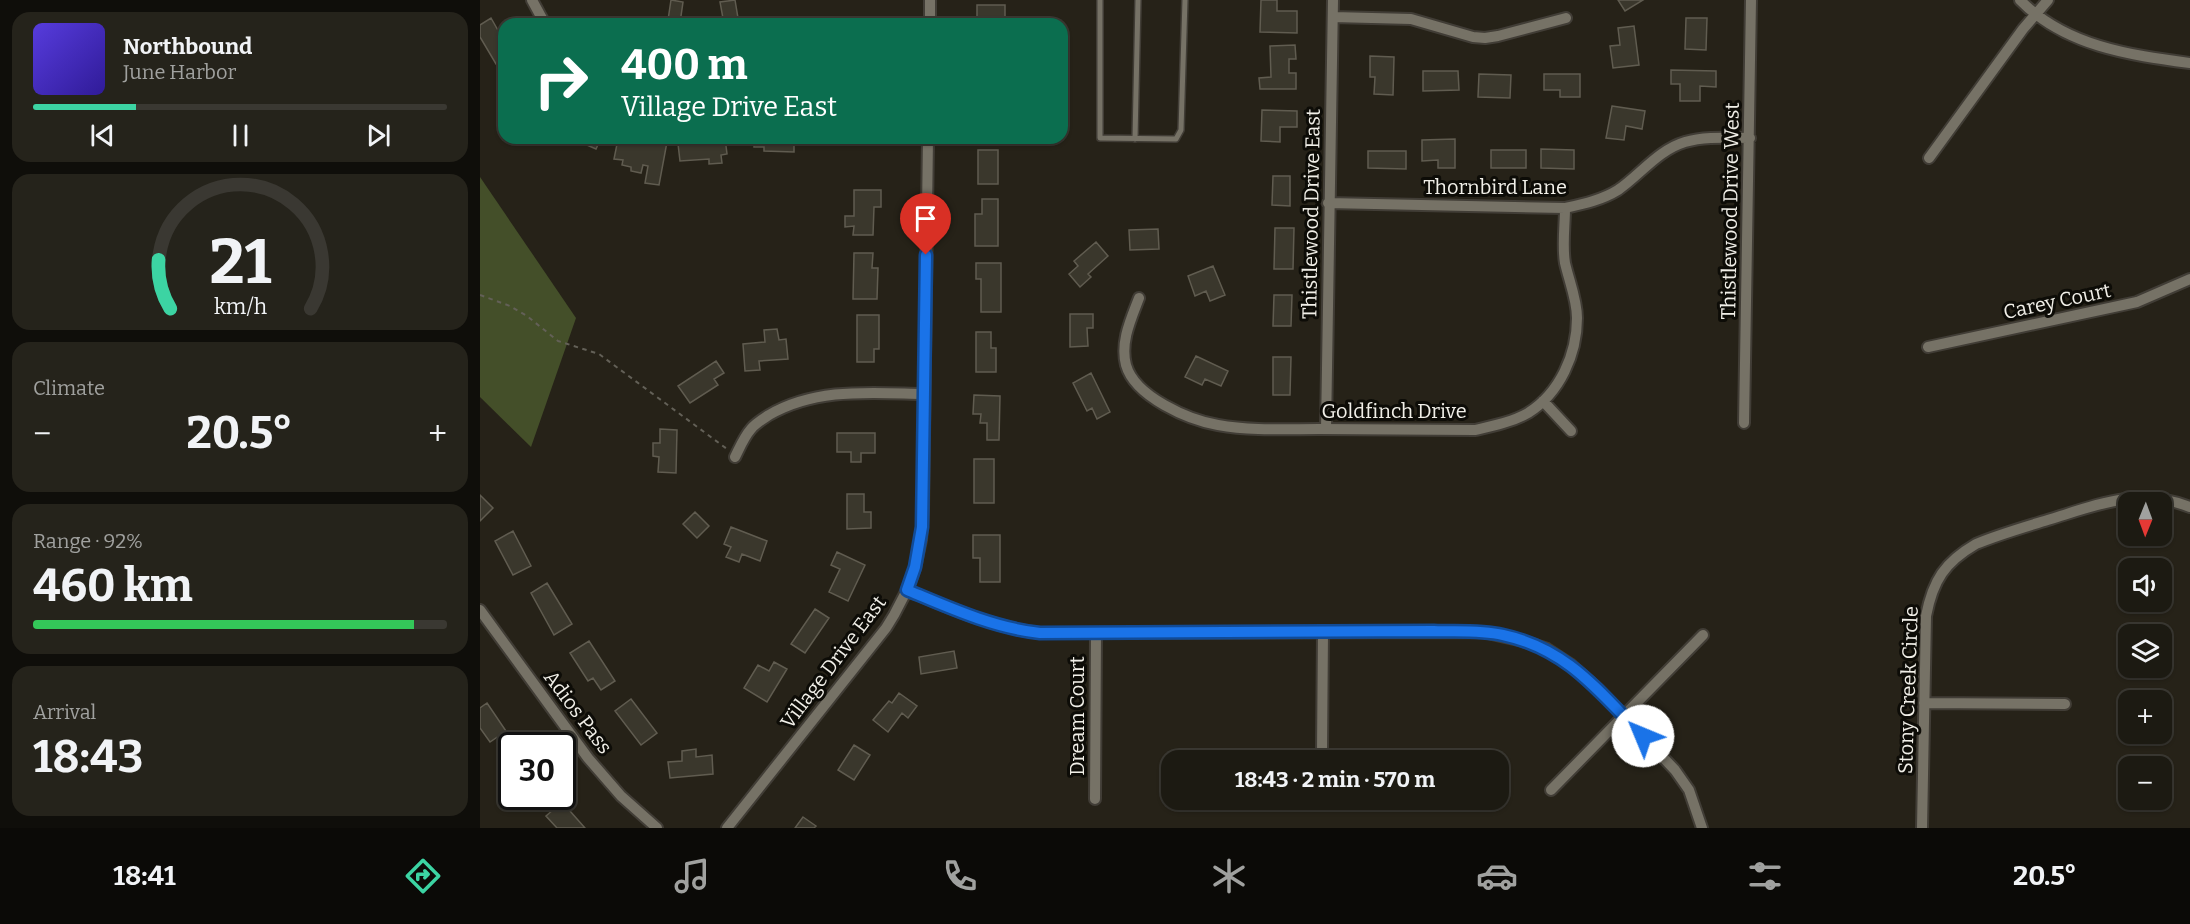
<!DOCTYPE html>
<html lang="en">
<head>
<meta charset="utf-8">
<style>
	:root { --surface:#1c1a12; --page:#25231b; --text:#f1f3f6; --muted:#a0a19f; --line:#3a3832; --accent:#3cd4a3 }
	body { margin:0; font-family:Bitter,serif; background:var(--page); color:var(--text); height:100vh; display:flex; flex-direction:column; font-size:22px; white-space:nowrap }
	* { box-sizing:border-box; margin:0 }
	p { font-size:20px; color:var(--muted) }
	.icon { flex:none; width:33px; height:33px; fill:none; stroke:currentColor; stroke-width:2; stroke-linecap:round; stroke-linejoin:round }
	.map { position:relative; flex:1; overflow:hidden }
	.details { display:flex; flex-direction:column; gap:12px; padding:12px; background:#0f0e0a; width:480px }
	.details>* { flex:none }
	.banner { position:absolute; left:18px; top:18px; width:570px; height:126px; border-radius:18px; box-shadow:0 2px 4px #0004,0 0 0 2px var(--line); background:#0b6e4f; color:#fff; overflow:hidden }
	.needle { width:39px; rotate:181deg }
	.controls { position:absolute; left:1638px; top:492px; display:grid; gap:12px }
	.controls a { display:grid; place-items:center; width:54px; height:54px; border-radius:12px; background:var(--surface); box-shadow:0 2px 4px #0004,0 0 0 2px var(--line); font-size:30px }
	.speed { position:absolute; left:18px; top:732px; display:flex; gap:12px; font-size:30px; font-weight:700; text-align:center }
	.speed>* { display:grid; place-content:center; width:78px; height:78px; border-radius:50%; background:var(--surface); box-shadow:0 2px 4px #0004,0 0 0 2px var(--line); line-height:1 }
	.speed .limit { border:3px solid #111; border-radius:9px; background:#fff; color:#111 }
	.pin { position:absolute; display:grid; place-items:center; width:51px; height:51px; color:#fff; margin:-62px -26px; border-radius:50% 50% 50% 0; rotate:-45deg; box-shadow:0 0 6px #0007 }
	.pin .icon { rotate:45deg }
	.me { position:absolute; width:66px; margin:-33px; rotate:315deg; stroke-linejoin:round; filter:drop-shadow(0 0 4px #0008) }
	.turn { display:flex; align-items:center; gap:21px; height:126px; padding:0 24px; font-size:27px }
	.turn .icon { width:78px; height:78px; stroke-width:2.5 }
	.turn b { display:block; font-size:42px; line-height:51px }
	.big { font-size:45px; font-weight:700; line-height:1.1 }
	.details .card { flex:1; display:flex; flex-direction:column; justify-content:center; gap:9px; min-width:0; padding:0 21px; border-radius:18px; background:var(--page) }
	.details .dial { align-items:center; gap:0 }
	.dial svg { height:156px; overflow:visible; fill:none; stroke:var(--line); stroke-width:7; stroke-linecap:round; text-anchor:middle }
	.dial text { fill:var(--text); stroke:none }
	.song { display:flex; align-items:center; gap:18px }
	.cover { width:72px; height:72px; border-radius:9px; background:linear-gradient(135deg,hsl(250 70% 55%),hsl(250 70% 35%)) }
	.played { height:6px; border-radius:3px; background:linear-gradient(90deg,var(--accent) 25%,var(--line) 25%) }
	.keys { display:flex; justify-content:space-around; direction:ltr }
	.heat { display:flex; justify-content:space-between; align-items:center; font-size:33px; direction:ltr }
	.charge { height:9px; border-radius:4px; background:linear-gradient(90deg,#34c759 92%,var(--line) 0) }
	.trip { position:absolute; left:681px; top:750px; width:348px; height:60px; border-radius:18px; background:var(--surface); box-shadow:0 2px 4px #0004,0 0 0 2px var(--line); font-weight:700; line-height:60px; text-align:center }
	.tabs { display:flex; height:96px; justify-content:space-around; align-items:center; background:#0b0a07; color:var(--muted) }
	.tabs .icon { width:42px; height:42px }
	.tabs .on { color:var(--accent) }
	.tabs b { font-size:27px; color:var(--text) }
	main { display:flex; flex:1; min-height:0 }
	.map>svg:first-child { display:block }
	.green { fill:#444f29 }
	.building { fill:#3a372c; stroke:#605c50; stroke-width:1.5 }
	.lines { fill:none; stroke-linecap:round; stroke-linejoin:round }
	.service-casing { stroke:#413d36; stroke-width:8 }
	.minor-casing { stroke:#413d36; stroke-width:14 }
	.path { stroke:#636057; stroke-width:2; stroke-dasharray:4.5 4.5; stroke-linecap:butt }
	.service { stroke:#767266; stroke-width:5 }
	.minor { stroke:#767266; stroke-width:10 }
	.route-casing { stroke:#114b97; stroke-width:15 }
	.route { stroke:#1a73e8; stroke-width:10 }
	.labels { text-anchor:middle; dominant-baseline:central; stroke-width:6; stroke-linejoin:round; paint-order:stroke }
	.street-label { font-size:20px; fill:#f1efe8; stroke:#0d0c07 }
</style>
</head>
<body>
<main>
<section class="details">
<div class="card">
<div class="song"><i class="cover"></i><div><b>Northbound</b><p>June Harbor</p></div></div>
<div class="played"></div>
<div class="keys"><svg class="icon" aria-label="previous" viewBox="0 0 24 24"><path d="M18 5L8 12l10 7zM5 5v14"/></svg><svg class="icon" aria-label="pause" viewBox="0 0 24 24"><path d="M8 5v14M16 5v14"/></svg><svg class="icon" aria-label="next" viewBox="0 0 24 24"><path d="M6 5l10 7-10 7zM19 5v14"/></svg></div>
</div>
<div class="card dial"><svg viewBox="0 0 100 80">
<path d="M14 69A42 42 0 1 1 86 69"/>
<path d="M14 69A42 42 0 0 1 8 44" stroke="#3cd4a3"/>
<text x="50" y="56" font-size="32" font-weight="700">21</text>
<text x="50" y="72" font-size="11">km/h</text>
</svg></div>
<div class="card"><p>Climate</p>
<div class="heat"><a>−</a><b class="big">20.5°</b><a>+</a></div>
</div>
<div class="card"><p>Range · 92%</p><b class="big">460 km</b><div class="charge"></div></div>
<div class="card"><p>Arrival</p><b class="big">18:43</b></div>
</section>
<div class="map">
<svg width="1710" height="828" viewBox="0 0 1710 828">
	<rect width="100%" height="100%" fill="#262218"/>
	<!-- green -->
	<path class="green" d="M0,177l96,141 -45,129 -51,-50z"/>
	<!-- building -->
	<path class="building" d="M191,0l12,2 -3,21 3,1h-29v-5l14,1z
		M255,0l4,24h-15l-4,-22z
		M781,0h16v11h20v22l-37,-1z
		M1138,0h25l-18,11z
		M497,5h28v19h-20v-5h-8z
		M11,18l13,23v18l-8,5 -16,-27v-12z
		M1206,18h21l-1,32 -21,-1z
		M1154,26l5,39 -26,3 -3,-22 10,-1 -2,-17z
		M815,45l1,14h-7v14h7v16h-36l-1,-11 12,-1 -1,-31z
		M890,56l24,1 -1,38 -19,-1 1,-17h-5z
		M1191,70l45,1v16l-16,-1v15h-20v-17h-9z
		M943,71h35l1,19 -36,1z
		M999,74l32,1 -1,23 -32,-1z
		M1064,74h36v23h-20v-7h-16z
		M1132,106l33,5 -3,18 -16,-3 -2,14 -18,-2z
		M782,110l35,1v16h-17v15l-19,-1z
		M91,138h30l-5,11z
		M213,138h32l2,16 -6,1 1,8 -13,1v-5l-29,2 -2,-17 15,-2z
		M274,138h40v14l-30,-1v-4h-10z
		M138,139l32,5 1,-5 16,3 -8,43 -14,-2 3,-17 -5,-1 -2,8 -10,-2v-4l-9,-2 1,-5 -9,-1z
		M975,139v29h-17v-8l-16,1v-21z
		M1061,149l33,1v19l-33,-1z
		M498,150h20v34h-20z
		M1011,150h35v18h-35z
		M888,151h38v18l-38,-1z
		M793,176h17v30l-18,-1z
		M374,190h27v17h-7l-1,28h-20l1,-9 -9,1v-11h9z
		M502,199h16v47h-23v-32h7z
		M795,228h19l-1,41h-19z
		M678,229l1,20 -29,1 -1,-20z
		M616,242l12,14 -20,18 3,3 -11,10 -11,-13 9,-8 -4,-5z
		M374,253h19l-1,15h6l-1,31h-24z
		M496,263h25v49h-20v-33h-5z
		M733,266l12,29 -15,6 -4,-10 -11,5 -7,-20z
		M794,295h18l-1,31h-18z
		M590,314h23v14h-6l1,18 -18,1z
		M377,315h22v34h-5v13h-17z
		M297,329l2,11 7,-1 2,20 -29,2 1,9 -15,1 -2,-27 22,-2 -1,-12z
		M496,332h15v16h5v24h-20z
		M716,356l32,15 -7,15 -16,-7 -3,6 -17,-8z
		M793,357h18l-1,38h-17z
		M236,361l8,12 -10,6 4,6 -28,18 -12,-17z
		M611,373l19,39 -13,7 -5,-11 -5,3 -14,-28z
		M494,395l26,1 -1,44h-12v-17h-7l1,-9h-8z
		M180,429l17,1 -1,43 -18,-1 1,-15 -6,-1v-13h7z
		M357,433h38v20h-14v9h-10v-10h-14z
		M494,459h20v44h-20z
		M367,494h17v18h7v16l-24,1z
		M0,495l13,13 -13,13z
		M215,512l14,14 -12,12 -14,-14z
		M251,527l36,14 -7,20 -18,-7 -3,8 -13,-5 5,-10 -7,-3z
		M33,531l18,35 -18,9 -18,-34z
		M493,535h27v47h-20v-24h-7z
		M357,552l28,13 -17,36 -19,-9 11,-23 -9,-4z
		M67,583l25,41 -18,11 -23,-42z
		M335,609l14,9 -24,35 -14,-9z
		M109,641l26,40 -14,9 -8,-12 -5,3 -18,-28z
		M474,651l3,17 -36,6 -2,-17z
		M294,662l13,7 -20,33 -23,-14 14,-23 11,6z
		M419,693l18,13 -9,12 -6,-5 -14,19 -15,-12 16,-19 3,2z
		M151,699l26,34 -16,12 -26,-34z
		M7,703l19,28 -16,11 -10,-14v-20z
		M374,745l16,10 -16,25 -16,-10z
		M216,749v8l16,-2 1,19 -43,4 -2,-16 14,-1v-10z
		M35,796h22l-16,10z
		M82,802l23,26h-28l-11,-12z
		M323,817l13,9 -2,2h-19z"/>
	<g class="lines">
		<!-- service casing -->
		<g class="service-casing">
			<path id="service" d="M620,0v138l76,1 5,-9 4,-130
				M655,139l3,-139"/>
		</g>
		<!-- minor casing -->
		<g class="minor-casing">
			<path id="minor" d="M52,0l13,24
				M1540,0c45,46 109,55 170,63
				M853,17l78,2 62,18 12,1 13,-2 68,-18
				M450,24v-24
				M1449,158l94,-129 25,-29
				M848,203l237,5c18,-4 37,-8 53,-18 22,-15 40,-40 67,-48 21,-6 43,-4 65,-4
				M659,298c-8,21 -19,44 -13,67 9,32 63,55 92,60 33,6 68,4 101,4 52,0 104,1 156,1 18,-4 37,-8 53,-17 32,-20 49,-59 49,-95 0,-19 -8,-37 -12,-55 -3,-17 0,-38 0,-55
				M1448,347l209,-45 53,-23
				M1063,401l28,30
				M1264,423l7,-423
				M846,429l7,-429
				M255,457c5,-10 9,-20 16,-28 5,-6 12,-10 18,-14 48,-28 103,-22 155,-21
				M427,590c43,18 87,38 133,43l443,-1 40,9 24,8 23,15 29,26 76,80 14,20 13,38
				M0,610l108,148 33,38 36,32
				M1444,703l141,1
				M842,751l1,-119
				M1071,790l152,-155
				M615,799l1,-166
				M247,828l159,-200 8,-13 13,-25 8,-22 6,-28 2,-29 5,-373
				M1442,828l4,-212c7,-36 19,-54 50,-72 24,-10 49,-17 75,-25 48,-15 89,-32 139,-12"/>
		</g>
		<!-- path -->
		<path class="path" d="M0,295l30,11 17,10 31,25 41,13 128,95"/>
		<!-- service -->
		<use href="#service" class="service"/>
		<!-- minor -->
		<use href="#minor" class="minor"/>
	</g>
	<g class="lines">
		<!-- route casing -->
		<g class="route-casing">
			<path id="route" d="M446,255l-4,272 -7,40 -8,23c43,18 87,38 133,43l394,-2c22,1 46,-1 69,4 65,14 96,57 140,101"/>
		</g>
		<!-- route -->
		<use href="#route" class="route"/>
	</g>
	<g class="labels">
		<!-- street labels -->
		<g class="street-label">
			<text x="1015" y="187">Thornbird Lane</text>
			<text transform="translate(1250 211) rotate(-89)">Thistlewood Drive West</text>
			<text transform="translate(831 214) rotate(-89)">Thistlewood Drive East</text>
			<text transform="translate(1577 301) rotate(-12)">Carey Court</text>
			<text x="914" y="411">Goldfinch Drive</text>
			<text transform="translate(353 662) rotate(-53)">Village Drive East</text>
			<text transform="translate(1428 690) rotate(-88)">Stony Creek Circle</text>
			<text transform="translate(98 712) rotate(53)">Adios Pass</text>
			<text transform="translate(597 716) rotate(-90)">Dream Court</text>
		</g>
	</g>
</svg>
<div class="controls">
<a><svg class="needle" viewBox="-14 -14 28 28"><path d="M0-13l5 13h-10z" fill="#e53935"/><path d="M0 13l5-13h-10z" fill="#a0a19f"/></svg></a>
<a><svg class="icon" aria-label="sound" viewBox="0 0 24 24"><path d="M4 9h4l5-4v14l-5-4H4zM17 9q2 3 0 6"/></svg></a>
<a><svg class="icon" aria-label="layers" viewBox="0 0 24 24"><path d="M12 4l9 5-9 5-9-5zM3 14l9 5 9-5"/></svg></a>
<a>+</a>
<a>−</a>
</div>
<div class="speed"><div class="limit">30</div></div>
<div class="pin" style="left:446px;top:255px;background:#d93025"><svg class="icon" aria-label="arrive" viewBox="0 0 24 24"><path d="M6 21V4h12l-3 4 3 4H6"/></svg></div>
<svg class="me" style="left:1163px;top:736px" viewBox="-20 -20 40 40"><circle r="19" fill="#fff"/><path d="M0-13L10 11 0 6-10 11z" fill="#1a73e8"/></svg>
<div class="trip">18:43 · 2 min · 570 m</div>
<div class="banner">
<div class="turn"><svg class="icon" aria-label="right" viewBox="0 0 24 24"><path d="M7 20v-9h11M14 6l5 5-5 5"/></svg><div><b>400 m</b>Village Drive East</div></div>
</div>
</div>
</main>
<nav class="tabs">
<b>18:41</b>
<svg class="icon on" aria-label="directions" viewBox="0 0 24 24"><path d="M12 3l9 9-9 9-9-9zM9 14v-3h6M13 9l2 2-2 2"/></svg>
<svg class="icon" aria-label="music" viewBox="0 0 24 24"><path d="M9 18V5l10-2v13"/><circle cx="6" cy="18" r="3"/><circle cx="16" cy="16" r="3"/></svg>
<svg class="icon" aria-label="phone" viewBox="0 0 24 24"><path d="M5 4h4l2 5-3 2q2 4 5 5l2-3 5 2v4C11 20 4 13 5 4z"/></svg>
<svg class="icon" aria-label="climate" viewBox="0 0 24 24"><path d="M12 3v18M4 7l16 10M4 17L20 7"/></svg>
<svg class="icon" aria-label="car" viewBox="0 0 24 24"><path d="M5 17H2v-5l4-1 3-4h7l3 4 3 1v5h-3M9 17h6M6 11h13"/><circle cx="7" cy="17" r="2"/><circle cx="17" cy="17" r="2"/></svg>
<svg class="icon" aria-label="filters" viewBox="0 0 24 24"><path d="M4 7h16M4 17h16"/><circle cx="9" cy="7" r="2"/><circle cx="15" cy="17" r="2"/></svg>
<b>20.5°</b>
</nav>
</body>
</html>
